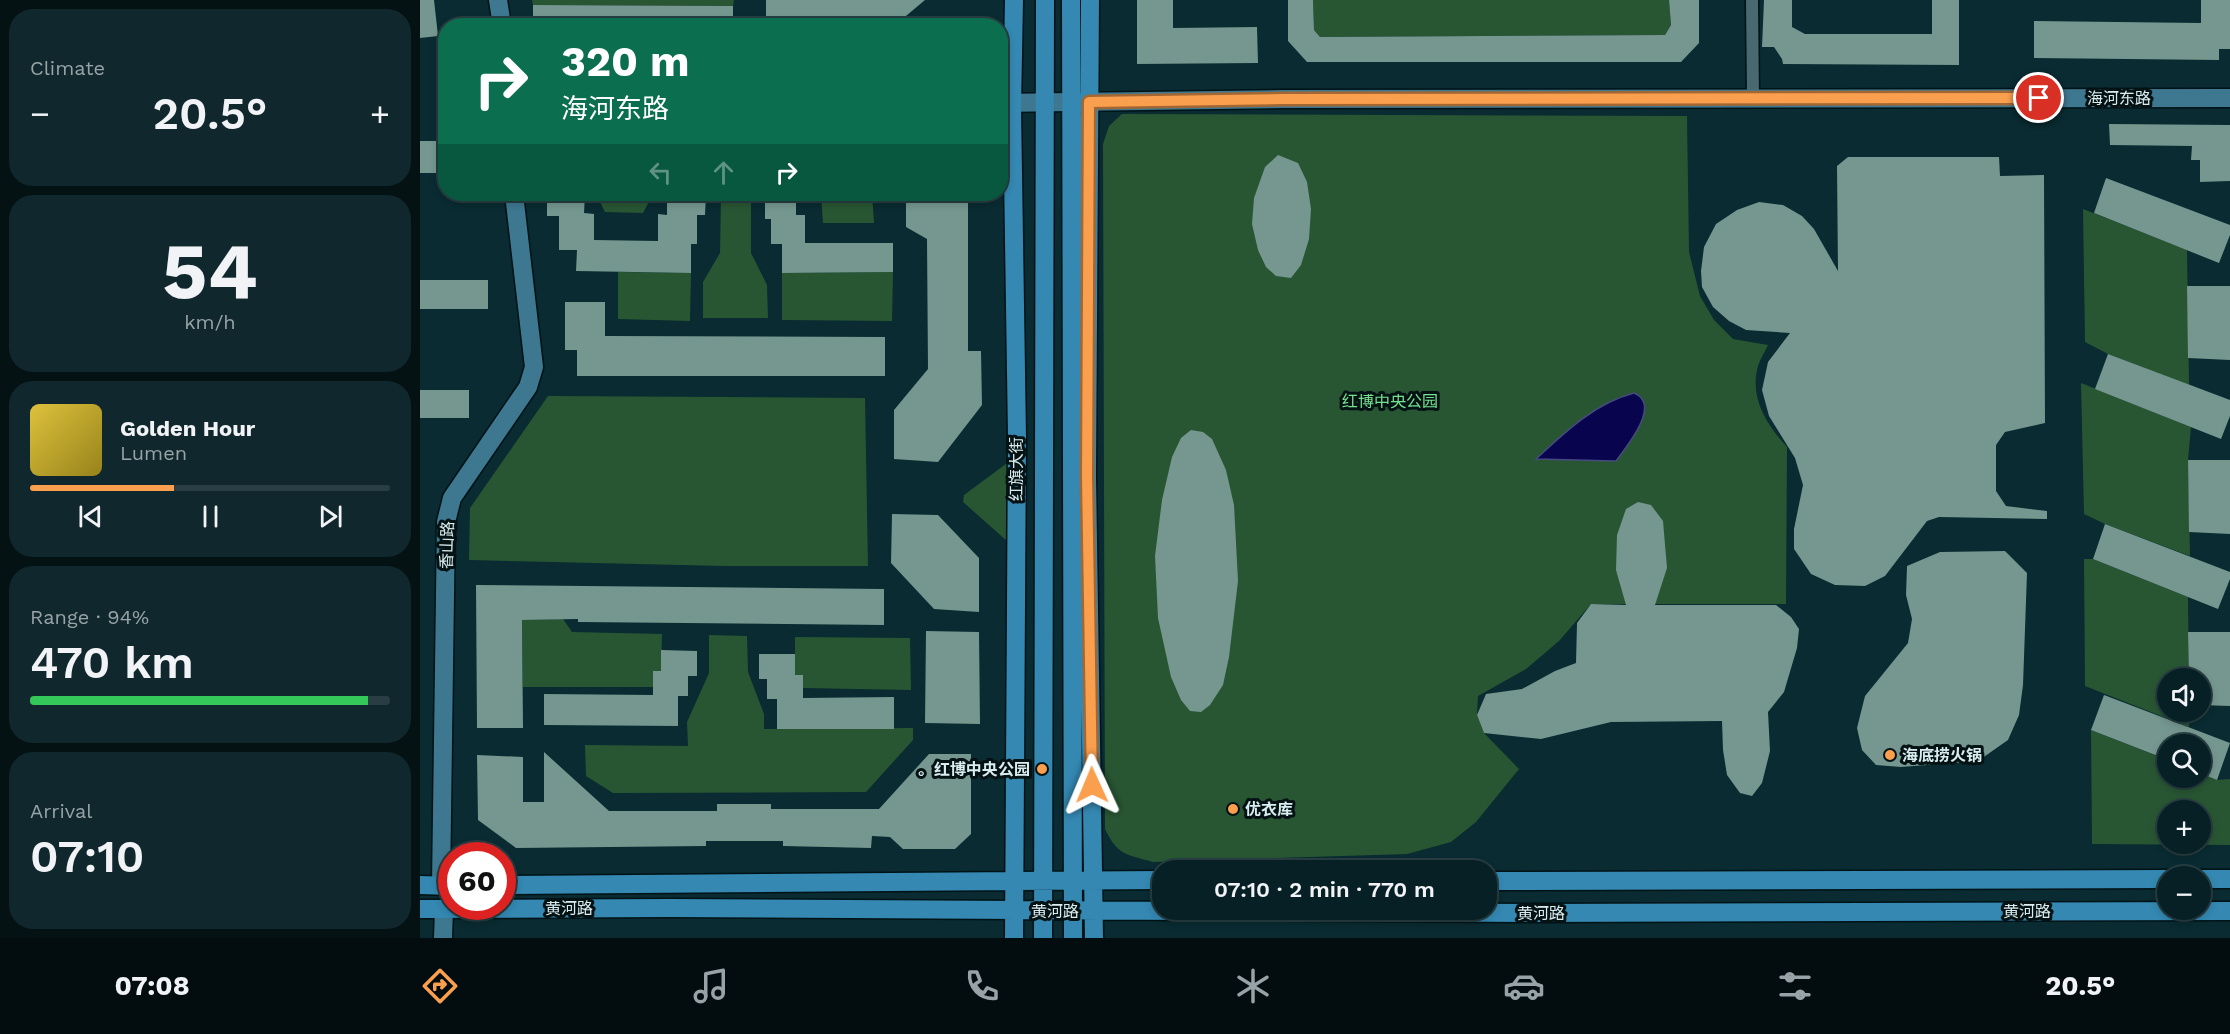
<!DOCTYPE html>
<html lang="en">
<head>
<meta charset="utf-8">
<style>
	:root { --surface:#072025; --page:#10282d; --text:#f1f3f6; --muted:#98a3a7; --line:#283e42; --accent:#fa9f4e }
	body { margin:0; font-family:"Work Sans","Noto Sans SC",sans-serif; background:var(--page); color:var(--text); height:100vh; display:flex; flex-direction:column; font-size:22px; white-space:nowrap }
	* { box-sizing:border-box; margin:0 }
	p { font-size:20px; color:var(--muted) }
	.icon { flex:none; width:33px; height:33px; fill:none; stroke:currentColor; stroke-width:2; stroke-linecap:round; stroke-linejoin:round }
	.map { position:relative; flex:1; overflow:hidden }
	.panel { display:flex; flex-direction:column; gap:9px; padding:9px; background:#041214; width:420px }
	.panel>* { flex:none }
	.hud { position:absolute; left:18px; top:18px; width:570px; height:183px; border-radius:24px; box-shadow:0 3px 9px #0003,0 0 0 2px var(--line); background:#0b6e4f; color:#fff; overflow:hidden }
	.buttons { position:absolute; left:1737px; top:668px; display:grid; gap:12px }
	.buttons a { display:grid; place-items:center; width:54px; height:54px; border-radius:50%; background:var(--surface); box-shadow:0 3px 9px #0003,0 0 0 2px var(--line); font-size:30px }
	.speed { position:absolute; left:18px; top:842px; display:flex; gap:12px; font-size:30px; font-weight:700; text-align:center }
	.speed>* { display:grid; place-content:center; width:78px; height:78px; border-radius:50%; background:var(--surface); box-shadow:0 3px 9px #0003,0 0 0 2px var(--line); line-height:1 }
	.speed .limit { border:9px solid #d22; background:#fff; color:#111 }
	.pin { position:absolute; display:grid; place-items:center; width:51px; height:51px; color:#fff; margin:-26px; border:3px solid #fff; border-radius:50%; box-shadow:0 2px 6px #0007 }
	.me { position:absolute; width:66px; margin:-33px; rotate:359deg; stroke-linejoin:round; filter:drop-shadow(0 0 4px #0008) }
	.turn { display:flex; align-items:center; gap:21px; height:126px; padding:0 24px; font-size:27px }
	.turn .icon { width:78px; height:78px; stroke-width:2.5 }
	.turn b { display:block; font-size:42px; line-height:51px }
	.lanes { display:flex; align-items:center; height:57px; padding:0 24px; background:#0003; justify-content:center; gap:30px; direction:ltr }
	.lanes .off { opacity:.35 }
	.big { font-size:45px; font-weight:600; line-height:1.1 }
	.panel .widget { flex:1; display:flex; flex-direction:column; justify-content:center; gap:9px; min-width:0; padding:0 21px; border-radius:24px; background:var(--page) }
	.panel .dial { align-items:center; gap:0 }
	.dial b { font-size:78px; line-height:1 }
	.song { display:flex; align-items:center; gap:18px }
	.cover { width:72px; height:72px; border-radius:9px; background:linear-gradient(135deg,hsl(50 70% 55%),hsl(50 70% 35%)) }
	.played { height:6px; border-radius:3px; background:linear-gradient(90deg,var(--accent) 40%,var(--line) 40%) }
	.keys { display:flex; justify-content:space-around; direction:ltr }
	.heat { display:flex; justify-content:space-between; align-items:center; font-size:33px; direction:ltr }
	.charge { height:9px; border-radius:4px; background:linear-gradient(90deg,#34c759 94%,var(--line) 0) }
	.trip { position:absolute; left:732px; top:860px; width:345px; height:60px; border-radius:24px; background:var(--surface); box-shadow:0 3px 9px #0003,0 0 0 2px var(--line); font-weight:600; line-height:60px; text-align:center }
	.tab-bar { display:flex; height:96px; justify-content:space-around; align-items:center; background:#030d0f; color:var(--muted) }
	.tab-bar .icon { width:42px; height:42px }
	.tab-bar .active { color:var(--accent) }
	.tab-bar b { font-size:27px; color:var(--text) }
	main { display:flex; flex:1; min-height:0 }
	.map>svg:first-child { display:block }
	.green { fill:#285633; fill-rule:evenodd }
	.water { fill:#08044e; stroke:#474a7e; stroke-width:1.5 }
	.building { fill:#75978f }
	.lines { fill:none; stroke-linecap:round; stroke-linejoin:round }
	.street-casing { stroke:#001317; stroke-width:15 }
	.secondary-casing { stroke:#001317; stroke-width:21 }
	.primary-casing { stroke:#001317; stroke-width:21 }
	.street { stroke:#48696f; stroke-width:12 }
	.secondary { stroke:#3e7890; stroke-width:18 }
	.primary { stroke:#3488b2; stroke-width:18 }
	.route-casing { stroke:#a26733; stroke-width:15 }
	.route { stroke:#fa9f4e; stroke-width:10 }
	.poi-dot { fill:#fa9f4e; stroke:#051214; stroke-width:2 }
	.labels { text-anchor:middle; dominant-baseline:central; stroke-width:6; stroke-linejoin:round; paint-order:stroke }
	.street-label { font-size:16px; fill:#d9ecef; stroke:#051214 }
	.park-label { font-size:16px; fill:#74e18f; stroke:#051214 }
	.poi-label { font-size:16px; font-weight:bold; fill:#d9ecef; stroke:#051214; text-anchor:start }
</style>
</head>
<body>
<main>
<section class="panel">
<div class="widget"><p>Climate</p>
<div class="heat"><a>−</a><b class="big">20.5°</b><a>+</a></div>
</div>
<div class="widget dial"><b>54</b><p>km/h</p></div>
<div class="widget">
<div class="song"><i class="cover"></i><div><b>Golden Hour</b><p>Lumen</p></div></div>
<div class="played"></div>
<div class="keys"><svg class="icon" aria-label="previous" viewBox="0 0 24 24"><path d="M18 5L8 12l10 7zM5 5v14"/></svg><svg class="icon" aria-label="pause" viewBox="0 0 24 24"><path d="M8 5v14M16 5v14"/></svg><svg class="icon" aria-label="next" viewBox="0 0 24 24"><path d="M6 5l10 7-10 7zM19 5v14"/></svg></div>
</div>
<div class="widget"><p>Range · 94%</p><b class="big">470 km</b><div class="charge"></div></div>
<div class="widget"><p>Arrival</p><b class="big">07:10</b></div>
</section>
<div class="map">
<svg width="1810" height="938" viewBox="0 0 1810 938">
	<rect width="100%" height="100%" fill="#092b31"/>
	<!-- green -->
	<path class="green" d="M112,0h202l-1,6 -200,-1z
		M893,0h356l2,25 -6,10 -345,2 -6,-7z
		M702,114l565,2 2,136 11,44 14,24 19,19 35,6c-3,7 -8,14 -10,21 -9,32 9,59 29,81l-1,157h-195l-32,37 -33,28 -48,27 -1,19 7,18 35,36 -43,53 -25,20 -44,12 -254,8c-27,-8 -35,-6 -48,-33l-2,-685 6,-18z
		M176,194h57l-10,19 -38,-1z
		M301,194h30v59l16,32 1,33h-65v-36l17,-29z
		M401,194h51l2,29h-51z
		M1663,209l104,41 2,135 -81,-31 -23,-12z
		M198,272l73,1 -1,48 -72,-2z
		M473,272l-1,49 -110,-1v-47z
		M1661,383l110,44 -3,33 2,96 -85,-32 -21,-10z
		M128,396l317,2 3,168h-144l-255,-6 1,-52z
		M598,455l-2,94 -53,-47 1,-7z
		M1664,559h9l95,38 1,81h-21v33h21v16l-104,-41z
		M143,619l9,13 90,2 -1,37 -8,1v15h-130l-1,-67z
		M289,635l38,1 1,36 16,42v15l149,-1v12l-47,52 -253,1 -27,-17 -1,-31 103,1 -1,-24 22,-49z
		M375,637l115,1 1,52 -108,-2v-13h-8z
		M1671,730l76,30 1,17h32l1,-4 16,7 13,-1v66l-138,-1zM1748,810h32v33h-32z"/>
	<!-- water -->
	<path class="water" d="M1214,393c28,11 -7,53 -18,68l-80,-2c29,-27 59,-56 98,-66z"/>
	<!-- building -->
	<path class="building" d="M0,0h14l4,36 -18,2z
		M346,0h159l-31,26h-128z
		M717,0h36v28l84,-1 1,36 -121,1z
		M868,0h25l1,30 6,7 345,-2 6,-10 -2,-25h30v43l-18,19h-374l-19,-21z
		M1344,0h28v27l13,7h127v-34h27v65l-176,-1 -1,-5 -8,-12h-12z
		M1781,0h29v49h-11v11l-185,-2v-37l167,2z
		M113,5l200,1v20h-200z
		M1689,124l121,1v56l-30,1v-22h-9l1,-14 -82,-1z
		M0,141h26v32h-26z
		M858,155l20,8 9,19 4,27 -2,30 -8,26 -10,13 -15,-2 -10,-9 -8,-17 -6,-26 2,-26 11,-31z
		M1428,157h151l1,19 44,-1 1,248 -40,9 -9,13v46l10,15 41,5v8l-108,-2 -12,4 -42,55 -20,10 -30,-1 -24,-11 -17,-25v-20l9,-44 -8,-27 -26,-42 -7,-26 6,-28 22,-29 -44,-3 -17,-9 -16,-14 -11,-20 -1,-16 3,-24 12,-23 21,-14 22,-8 24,3 19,11 12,13 24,42 -1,-105z
		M1686,178l124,47v10l-11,28 -125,-50z
		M127,194h38l-1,19 10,1v26l64,1v-27l9,1v-21h39l-1,21h-8v29h-6v29l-115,-2 1,-21h-18v-34h-12z
		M345,194h31v21h9v28h88v29l-111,1v-29h-11v-25h-6z
		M486,194h62v157h13l1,54 -44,57 -44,-3v-49l34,-41 -1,-130 -21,-12z
		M0,280h68v29h-68z
		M1767,286h43v74l-42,-2z
		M145,302h40v34l280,1v39h-308v-26h-12z
		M1688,354l122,46v16l-9,23 -126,-50z
		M0,390h49v28h-49z
		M771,430l12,2 9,7 14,31 8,35 4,76 -9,76 -6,28 -13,20 -9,7 -11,-1 -9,-11 -10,-23 -13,-59 -3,-62 7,-56 10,-43 9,-19z
		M1768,460h42v74l-41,-2z
		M1218,502l13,3 12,16 4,47 -12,37h121l15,12 8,12 -2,19 -13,44 -16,20 2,39 -8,32 -10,13 -12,-3 -13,-18 -4,-25 -1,-29 -111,1 -70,17 -57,-6 -7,-18 9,-21 36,-5 33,-18 21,-8 1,-40 14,-19 35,1 -10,-35 1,-35 9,-26z
		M472,514l46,1 41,43v54l-45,-3 -43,-46z
		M1685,524l125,48v7l-12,30 -125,-50z
		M1585,551l22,22 -4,112 -4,30 -11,25 -30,21 -77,6 -25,-2 -14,-15 -5,-22 8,-32 43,-53 4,-24 -6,-24 1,-29 33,-14z
		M56,585l408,4v36l-306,-3v-3l-56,1 1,108h-46z
		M506,631l53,1 1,92 -55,-1z
		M1768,632h42v74l-30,-1v-27h-11z
		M241,650l36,1v25h-9v20h-10v30l-134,-1v-31l109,1v-24h8z
		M339,654h36v21h8v23l91,-1v32h-117v-30h-10v-20h-8z
		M1684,695l126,48 -13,37 -17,-7v-29h-32v16l-77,-30z
		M124,752l65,59h108v-7h54v5h108l50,-55h42v80l-16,15h-52l-13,-12 -18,-1 -1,12 -88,-2v-5h-77v5l-190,2 -38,-28 -1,-65 46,2v45h21z"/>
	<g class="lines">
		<!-- street casing -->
		<g class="street-casing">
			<path id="street" d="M1332,0l1,98"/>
		</g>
		<!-- secondary casing -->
		<g class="secondary-casing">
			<path id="secondary" d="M78,0l4,26
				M580,103l283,-4 947,-1
				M21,886l5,-364 6,-24 76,-111 6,-20 -20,-173
				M23,938l1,-29"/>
		</g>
		<!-- primary casing -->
		<g class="primary-casing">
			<path id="primary" d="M594,0l-2,108 5,329 -3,501
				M651,0l2,938
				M670,0l-3,476 7,462
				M1780,879h30
				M1066,881l682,-2
				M0,885l32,1
				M82,885l660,-5
				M0,909l250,-1 861,5 699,-2
				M623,938l2,-938"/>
		</g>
		<!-- street -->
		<use href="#street" class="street"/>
		<!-- secondary -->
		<use href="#secondary" class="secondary"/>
		<!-- primary -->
		<use href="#primary" class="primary"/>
	</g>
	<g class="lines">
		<!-- route casing -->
		<g class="route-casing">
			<path id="route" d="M672,785l-5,-309 2,-374 194,-3 756,-1"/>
		</g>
		<!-- route -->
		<use href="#route" class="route"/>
	</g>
	<!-- markers -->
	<g class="poi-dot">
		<circle cx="1470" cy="755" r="6"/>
		<circle cx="622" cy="769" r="6"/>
		<circle cx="813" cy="809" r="6"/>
	</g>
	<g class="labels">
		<!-- street labels -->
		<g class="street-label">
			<text x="1699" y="98">海河东路</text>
			<text transform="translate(596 469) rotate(-90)">红旗大街</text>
			<text transform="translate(27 545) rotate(-88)">香山路</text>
			<text x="149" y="908">黄河路</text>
			<text x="635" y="911">黄河路</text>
			<text x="1607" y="911">黄河路</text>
			<text x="1121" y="913">黄河路</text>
		</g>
		<!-- park labels -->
		<g class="park-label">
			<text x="970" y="401">红博中央公园</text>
		</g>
		<!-- poi labels -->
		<g class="poi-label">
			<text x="1482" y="755">海底捞火锅</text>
			<text x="610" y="769" text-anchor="end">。红博中央公园</text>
			<text x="825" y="809">优衣库</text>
		</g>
	</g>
</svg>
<div class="buttons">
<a><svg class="icon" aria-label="sound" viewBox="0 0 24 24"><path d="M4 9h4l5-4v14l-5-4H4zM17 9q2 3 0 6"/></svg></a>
<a><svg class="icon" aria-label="search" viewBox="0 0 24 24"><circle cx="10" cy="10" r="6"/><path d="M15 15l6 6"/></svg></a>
<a>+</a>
<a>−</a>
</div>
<div class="speed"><div class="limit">60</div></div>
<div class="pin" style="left:1619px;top:98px;background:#d93025"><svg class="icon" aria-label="arrive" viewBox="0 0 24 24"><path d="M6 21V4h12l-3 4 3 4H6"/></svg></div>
<svg class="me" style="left:672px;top:785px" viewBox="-20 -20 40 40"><path d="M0-17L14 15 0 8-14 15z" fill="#fa9f4e" stroke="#fff" stroke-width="4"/></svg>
<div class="trip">07:10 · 2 min · 770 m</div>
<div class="hud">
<div class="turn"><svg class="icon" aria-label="right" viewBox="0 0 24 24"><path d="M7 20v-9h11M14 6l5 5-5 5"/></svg><div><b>320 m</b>海河东路</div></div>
<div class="lanes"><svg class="icon off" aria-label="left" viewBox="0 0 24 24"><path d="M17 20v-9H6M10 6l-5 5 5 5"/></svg><svg class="icon off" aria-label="ahead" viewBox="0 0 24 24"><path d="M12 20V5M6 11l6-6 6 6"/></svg><svg class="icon" aria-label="right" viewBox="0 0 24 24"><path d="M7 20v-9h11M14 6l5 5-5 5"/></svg></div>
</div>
</div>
</main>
<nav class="tab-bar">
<b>07:08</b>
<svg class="icon active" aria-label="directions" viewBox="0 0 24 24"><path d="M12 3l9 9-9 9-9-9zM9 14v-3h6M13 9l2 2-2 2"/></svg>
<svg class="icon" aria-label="music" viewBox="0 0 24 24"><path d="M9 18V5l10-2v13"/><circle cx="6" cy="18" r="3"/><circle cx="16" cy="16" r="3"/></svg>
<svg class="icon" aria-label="phone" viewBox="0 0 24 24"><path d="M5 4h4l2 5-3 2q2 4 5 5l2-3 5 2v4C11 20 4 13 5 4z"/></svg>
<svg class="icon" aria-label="climate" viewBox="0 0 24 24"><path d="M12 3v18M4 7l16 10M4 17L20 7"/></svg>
<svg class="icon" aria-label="car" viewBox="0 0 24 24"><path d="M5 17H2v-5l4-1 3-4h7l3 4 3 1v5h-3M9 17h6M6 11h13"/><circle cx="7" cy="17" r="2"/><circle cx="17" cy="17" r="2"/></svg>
<svg class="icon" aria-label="filters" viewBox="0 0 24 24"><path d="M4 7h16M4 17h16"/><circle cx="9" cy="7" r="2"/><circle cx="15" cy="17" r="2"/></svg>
<b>20.5°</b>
</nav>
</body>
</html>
